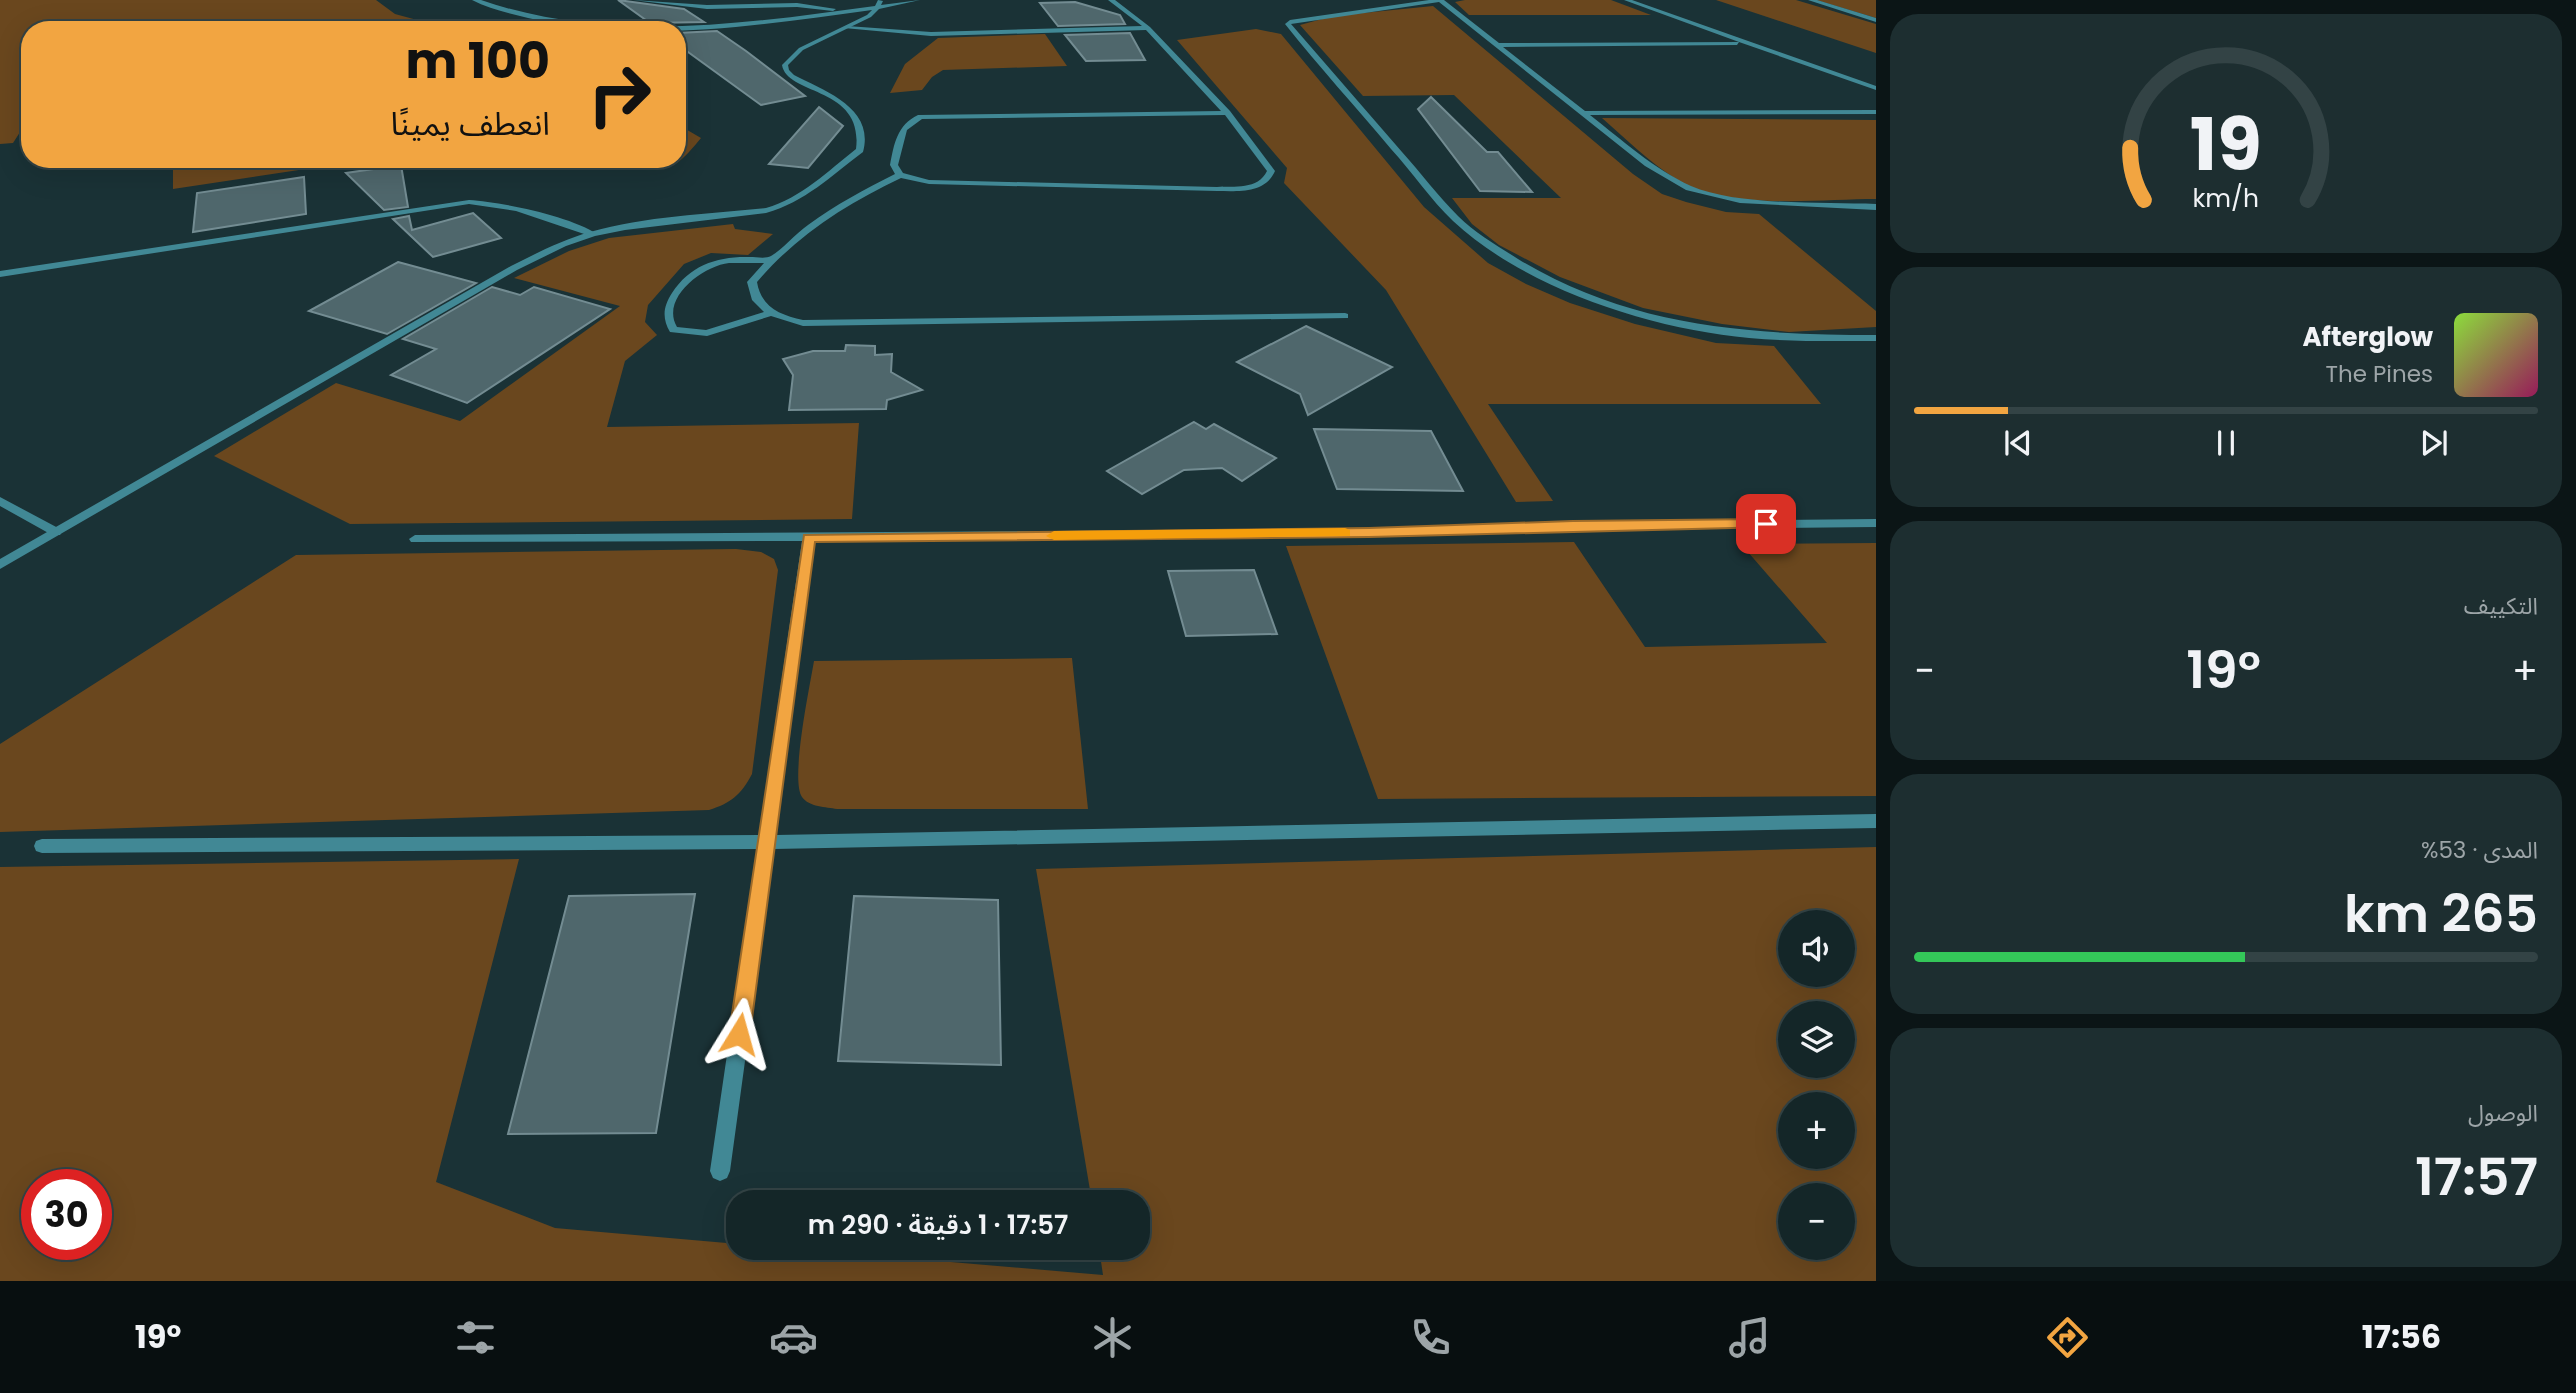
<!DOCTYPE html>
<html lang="ar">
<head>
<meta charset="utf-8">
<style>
	:root { --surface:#142628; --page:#1d2e30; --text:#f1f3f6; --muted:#9da5a8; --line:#334345; --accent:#f2a541 }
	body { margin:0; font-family:Poppins,"Noto Sans Arabic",sans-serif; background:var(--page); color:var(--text); direction:rtl; height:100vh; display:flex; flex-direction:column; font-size:26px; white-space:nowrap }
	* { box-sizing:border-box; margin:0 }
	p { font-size:23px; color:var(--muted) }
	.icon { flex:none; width:38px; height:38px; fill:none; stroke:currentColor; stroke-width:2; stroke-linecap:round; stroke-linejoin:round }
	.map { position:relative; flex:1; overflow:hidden; direction:ltr }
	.panel { display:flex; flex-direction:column; gap:14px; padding:14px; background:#0b1516; width:700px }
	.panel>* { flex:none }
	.guide { position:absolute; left:21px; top:21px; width:665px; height:147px; border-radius:28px; box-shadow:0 7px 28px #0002,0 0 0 2px var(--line); direction:rtl; background:#f2a541; color:#111; overflow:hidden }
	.tools { position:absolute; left:1778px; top:910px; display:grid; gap:14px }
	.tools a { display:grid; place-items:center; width:77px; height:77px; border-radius:50%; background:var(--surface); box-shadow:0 7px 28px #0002,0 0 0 2px var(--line); font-size:35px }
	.speed { position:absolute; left:21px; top:1169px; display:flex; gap:14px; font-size:35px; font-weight:700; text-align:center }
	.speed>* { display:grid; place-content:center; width:91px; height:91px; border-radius:50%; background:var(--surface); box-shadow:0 7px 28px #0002,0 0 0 2px var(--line); line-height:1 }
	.speed .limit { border:10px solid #d22; background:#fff; color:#111 }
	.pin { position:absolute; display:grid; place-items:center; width:60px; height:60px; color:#fff; margin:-30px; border-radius:14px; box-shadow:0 4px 10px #0006 }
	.me { position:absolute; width:77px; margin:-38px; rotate:8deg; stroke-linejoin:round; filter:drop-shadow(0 0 5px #0008) }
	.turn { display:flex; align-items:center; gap:24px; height:147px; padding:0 21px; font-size:32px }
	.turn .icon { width:91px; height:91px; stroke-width:2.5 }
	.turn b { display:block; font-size:49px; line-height:60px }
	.big { font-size:52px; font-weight:600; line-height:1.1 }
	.panel .widget { flex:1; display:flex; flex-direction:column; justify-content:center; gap:10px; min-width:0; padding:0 24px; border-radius:28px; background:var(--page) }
	.panel .dial { align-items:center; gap:0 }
	.dial svg { height:182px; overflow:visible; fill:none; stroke:var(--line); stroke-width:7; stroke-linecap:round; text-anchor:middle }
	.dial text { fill:var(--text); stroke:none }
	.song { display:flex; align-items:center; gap:21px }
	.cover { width:84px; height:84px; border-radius:10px; background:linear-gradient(135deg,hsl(90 70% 55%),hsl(330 70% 35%)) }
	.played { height:7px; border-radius:4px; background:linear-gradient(90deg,var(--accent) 15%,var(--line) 15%) }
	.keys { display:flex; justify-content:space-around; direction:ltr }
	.heat { display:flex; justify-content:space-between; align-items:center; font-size:38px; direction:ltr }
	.charge { height:10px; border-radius:5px; background:linear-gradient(90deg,#34c759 53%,var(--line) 0) }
	.trip { position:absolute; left:726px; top:1190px; width:424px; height:70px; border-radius:28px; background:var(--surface); box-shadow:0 7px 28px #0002,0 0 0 2px var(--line); font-weight:600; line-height:70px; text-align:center; direction:rtl }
	.tab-bar { display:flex; height:112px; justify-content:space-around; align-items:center; background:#080f10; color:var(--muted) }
	.tab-bar .icon { width:49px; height:49px }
	.tab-bar .current { color:var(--accent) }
	.tab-bar b { font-size:32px; color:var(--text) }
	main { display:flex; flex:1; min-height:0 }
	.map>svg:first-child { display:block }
	.green { fill:#6a471e; fill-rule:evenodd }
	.building { fill:#4f676c; stroke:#738c92; stroke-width:2 }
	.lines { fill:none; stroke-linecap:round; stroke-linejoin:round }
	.minor { fill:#418895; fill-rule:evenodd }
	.tertiary { fill:#418895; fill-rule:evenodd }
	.route { fill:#f2a541; stroke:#9d6b2a; stroke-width:2 }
	.slow { fill:#f59e0b }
</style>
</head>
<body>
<main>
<section class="panel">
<div class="widget dial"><svg viewBox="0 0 100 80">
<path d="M14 69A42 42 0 1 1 86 69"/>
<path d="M14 69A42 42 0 0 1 8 46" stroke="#f2a541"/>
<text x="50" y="56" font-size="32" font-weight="700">19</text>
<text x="50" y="72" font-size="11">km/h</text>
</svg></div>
<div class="widget">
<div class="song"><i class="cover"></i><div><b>Afterglow</b><p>The Pines</p></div></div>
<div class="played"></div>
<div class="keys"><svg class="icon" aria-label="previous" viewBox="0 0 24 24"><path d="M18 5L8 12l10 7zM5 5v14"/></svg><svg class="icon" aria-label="pause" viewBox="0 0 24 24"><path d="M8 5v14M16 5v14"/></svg><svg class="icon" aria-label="next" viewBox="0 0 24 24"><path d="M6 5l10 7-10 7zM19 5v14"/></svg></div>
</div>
<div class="widget"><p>التكييف</p>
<div class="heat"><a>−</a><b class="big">19°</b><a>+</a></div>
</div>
<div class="widget"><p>المدى · 53%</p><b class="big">265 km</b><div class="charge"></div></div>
<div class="widget"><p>الوصول</p><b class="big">17:57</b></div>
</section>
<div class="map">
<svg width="1876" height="1281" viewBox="0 0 1876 1281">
	<rect width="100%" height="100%" fill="#1a3236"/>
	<!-- green -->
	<path class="green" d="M0,0h376l19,14 59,16h-424v98l-8,1 -9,14 -13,1z
		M1465,0h146l40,15h-182l-14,-13z
		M1716,0h80l80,24v29z
		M1816,0h60v18z
		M1433,6l200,168 29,20 24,8 40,10 33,2 117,97v16l-87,5 -67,-8 -79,-16 -83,-31 -61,-32 -27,-21 -20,-26h109l-107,-103 -91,1 -63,-71 33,-9z
		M1256,29l25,5 143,173 64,56 38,21 44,19 65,21 81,19 58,3 47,58h-333l65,97 -37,1 -130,-212 -102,-107 3,-15 -110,-128z
		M1045,34l22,32 -124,4 -11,7 -10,13 -32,3 15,-29 33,-26z
		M1602,118l274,2v79c-58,0 -149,12 -200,-20 -27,-17 -50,-40 -74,-61z
		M677,124l24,14c-30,37 -37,36 -82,21h58z
		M173,159h199l-199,30z
		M733,224l2,5 38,5 -25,21 -37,-2 -27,11 -36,41 -3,17 12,13 -32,26 -18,66 252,-4 -7,96 -502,5 -136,-68 122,-73 124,38 160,-115 -106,-28 55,-27 40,-13z
		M1574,542l71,105 182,-4 -86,-99 135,-1v253l-498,3 -92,-253z
		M736,549l25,3 13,7 4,11 -26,204c-11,21 -21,29 -43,36l-709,22v-88l296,-189z
		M1072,658l16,151h-251c-11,-2 -28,-2 -35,-12 -12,-17 8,-112 12,-136z
		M1876,847v434h-1876v-414l519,-8 -83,323 119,46 183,16v4h49l316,27 -4,-27h39v-46h-46l-56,-333zM1790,922h53v53h-53zM1790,1013h53v53h-53zM1790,1104h53v53h-53zM37,1185h59v59h-59zM1790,1195h53v53h-53z"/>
	<!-- building -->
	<path class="building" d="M618,0l66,9 20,13 -54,1z
		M1075,2l45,13 5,9 -67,2 -18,-23z
		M717,31l29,20 59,45 -44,9 -84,-61v-11z
		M1130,33l15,27 -59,1 -21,-26z
		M1431,97l56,55h11l34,40 -52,-1 -62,-82z
		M819,107l24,19 -35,42 -39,-4z
		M401,165l7,42 -24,3 -38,-37z
		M304,177l2,37 -113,18 4,-39z
		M473,213l28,25 -68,19 -40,-38 16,-3 3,14z
		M398,262l78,21 -89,51 -78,-23z
		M492,287l28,8 14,-8 76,22 -143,94 -76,-28 45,-26 -33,-10z
		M1306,326l86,41 -84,48 -8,-21 -63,-32z
		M846,345l29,1v9l17,-1 -1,18 31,18 -35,10 -1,9 -97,1 4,-35 -10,-16 30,-8h32z
		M1194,422l12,7 8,-5 62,34 -34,23 -20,-13 -38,2 -42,24 -35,-23z
		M1314,429l117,2 32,60 -126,-2z
		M1254,570l23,64 -91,2 -18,-65z
		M695,894l-39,239 -148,1 61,-238z
		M854,896l144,4 3,165 -163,-4z"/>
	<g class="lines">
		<!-- minor -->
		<path class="minor" d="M633,0l74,5 90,-2 39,6 -3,2 -36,-4 -90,2z
			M1108,0h7l35,27 80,84 45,60c-10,23 -37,20 -58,20l-288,-7 -28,-6c-55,26 -105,58 -144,104 4,25 23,33 46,38l542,-7 3,1v4l-545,8 -32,-10 -64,20 -37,-4c-8,-14 -7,-25 2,-39 18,-28 46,-37 78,-36 6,0 16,2 21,-1 11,-6 25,-23 37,-31 27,-20 57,-36 87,-51l-5,-9c4,-21 7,-40 28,-50l303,-4 -75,-81 -215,6 -87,-8 3,-2 84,6 211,-6zM1225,115l42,56c-9,19 -33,15 -50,16l-288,-7 -26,-7 -5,-8 9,-35 15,-11zM729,263h35l-17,19 5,18 12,12 -58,18 -29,-3c-17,-29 26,-61 52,-64z
			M1429,0h15l55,43 240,-1 -115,-42h8l244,86v4l-137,-48 -2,3 -234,2 82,64 291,-1v4l-286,1c32,25 64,54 101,71 46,20 133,16 185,18v6l-136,-7 -54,-13 -41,-24 -206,-164 -148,22c37,43 74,85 111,128 19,21 36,44 56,64 17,17 40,30 60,43 112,68 231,76 358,76v6c-42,0 -84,1 -127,-3 -98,-9 -223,-49 -296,-117 -22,-21 -41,-49 -62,-72 -35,-42 -72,-82 -106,-125l5,-4z
			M1808,0h9l59,18v4z
			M469,200c33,2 101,16 128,34l-7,2 -74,-25 -47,-7 -469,73v-6z
			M0,497l60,32 2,3 -2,3h-8l-52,-29z
			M1876,519v8l-303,3 -204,7 -554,4 -39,294 1100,-21v14l-1102,21 -44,322 -3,7 -7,3 -7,-3 -3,-7 47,-322 -715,4 -6,-2 -2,-5 2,-5 6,-2 717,-4 43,-294 -391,1 -2,-3 6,-4 954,-6 204,-7z"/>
		<!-- tertiary -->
		<path class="tertiary" d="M472,0h9c128,44 262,24 394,6l3,-6 5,1 -2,4 39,-5 -41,9 -8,8 -68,33 -15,15 1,5 5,5c31,16 81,33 69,77 -32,24 -58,50 -97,61l-141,17 -30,6 -29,10 -49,24 -517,299v-10l511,-293c26,-13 51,-26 79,-34 56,-16 118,-18 176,-24 35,-10 62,-37 90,-59 8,-63 -69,-53 -74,-84l17,-17 68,-33 5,-5c-113,15 -231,35 -344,8 -19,-5 -39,-9 -56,-18z"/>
	</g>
	<!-- route -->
	<path class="route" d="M1766,519l5,2v6l-402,10 -554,5 -65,492 -3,7 -8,4 -7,-4 -3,-7 75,-499 565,-7 204,-7z"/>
	<!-- slow -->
	<path class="slow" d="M1345,528l5,2v6l-296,4 -8,-4 8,-5z"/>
</svg>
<div class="tools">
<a><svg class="icon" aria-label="sound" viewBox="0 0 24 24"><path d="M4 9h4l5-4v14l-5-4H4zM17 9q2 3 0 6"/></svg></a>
<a><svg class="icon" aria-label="layers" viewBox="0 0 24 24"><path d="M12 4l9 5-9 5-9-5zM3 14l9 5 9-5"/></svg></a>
<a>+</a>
<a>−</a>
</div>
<div class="speed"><div class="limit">30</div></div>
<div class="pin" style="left:1766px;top:524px;background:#d93025"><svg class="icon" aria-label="arrive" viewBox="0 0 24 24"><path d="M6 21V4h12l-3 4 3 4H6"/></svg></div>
<svg class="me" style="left:739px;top:1034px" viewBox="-20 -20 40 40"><path d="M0-17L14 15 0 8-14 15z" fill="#f2a541" stroke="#fff" stroke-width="4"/></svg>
<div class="trip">17:57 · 1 دقيقة · 290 m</div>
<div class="guide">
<div class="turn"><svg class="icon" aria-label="right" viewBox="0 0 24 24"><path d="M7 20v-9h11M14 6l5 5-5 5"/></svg><div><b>100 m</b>انعطف يمينًا</div></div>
</div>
</div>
</main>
<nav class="tab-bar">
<b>17:56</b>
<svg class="icon current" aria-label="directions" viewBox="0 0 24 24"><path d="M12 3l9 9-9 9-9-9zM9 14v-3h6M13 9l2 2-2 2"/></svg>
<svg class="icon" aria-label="music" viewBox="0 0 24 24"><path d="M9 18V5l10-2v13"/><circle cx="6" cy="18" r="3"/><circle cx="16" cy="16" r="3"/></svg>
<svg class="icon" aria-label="phone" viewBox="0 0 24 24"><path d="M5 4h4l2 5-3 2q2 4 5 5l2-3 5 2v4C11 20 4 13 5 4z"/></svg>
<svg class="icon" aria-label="climate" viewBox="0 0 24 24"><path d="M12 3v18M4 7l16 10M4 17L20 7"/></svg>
<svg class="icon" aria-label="car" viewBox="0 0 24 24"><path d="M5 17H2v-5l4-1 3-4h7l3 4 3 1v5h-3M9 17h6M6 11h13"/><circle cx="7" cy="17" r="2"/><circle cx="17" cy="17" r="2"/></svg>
<svg class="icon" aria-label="filters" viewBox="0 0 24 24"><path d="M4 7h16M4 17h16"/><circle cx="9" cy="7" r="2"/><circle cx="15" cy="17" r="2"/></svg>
<b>19°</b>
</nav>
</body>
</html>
